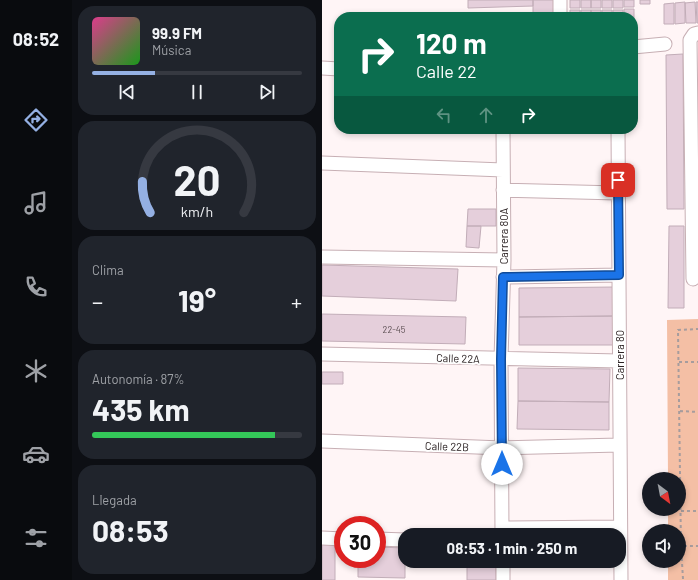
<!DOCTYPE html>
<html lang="es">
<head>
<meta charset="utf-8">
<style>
	:root { --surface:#171b24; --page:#20242c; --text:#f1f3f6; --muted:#9ea1a6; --line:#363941; --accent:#94b0e3 }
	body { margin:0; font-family:Barlow,sans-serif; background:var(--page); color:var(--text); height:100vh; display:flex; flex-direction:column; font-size:15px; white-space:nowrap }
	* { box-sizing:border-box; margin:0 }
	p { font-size:13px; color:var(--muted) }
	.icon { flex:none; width:22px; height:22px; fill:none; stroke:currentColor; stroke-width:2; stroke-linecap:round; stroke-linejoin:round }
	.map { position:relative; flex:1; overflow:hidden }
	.panel { display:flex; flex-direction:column; gap:6px; padding:6px; background:#0d0f14; width:250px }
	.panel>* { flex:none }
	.guide { position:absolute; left:12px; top:12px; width:304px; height:122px; border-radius:16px; box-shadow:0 2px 6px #0003; background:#0b6e4f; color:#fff; overflow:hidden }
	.needle { width:26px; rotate:148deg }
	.buttons { position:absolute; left:320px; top:472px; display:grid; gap:8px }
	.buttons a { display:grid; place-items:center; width:44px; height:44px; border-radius:50%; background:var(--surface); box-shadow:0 2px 6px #0003; font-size:20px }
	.speed { position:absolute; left:12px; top:516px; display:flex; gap:8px; font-size:20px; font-weight:700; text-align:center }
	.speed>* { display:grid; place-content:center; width:52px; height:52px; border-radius:50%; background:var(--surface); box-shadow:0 2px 6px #0003; line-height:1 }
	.speed .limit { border:6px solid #d22; background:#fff; color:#111 }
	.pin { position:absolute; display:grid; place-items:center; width:34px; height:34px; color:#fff; margin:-17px; border-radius:8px; box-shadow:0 2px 6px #0006 }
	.me { position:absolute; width:44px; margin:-22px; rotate:0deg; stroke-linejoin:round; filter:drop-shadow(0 0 3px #0008) }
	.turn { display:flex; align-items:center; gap:14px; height:84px; padding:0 16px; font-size:18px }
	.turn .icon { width:52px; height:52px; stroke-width:2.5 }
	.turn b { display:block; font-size:28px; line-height:34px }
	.lanes { display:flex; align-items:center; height:38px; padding:0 16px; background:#0003; justify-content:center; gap:20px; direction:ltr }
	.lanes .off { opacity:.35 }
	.big { font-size:30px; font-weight:700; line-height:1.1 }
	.panel .card { flex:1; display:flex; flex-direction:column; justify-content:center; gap:6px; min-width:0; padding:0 14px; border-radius:16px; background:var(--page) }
	.panel .dial { align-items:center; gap:0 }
	.dial svg { height:104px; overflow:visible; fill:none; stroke:var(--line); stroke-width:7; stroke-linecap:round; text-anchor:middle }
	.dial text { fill:var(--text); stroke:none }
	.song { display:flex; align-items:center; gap:12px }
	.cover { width:48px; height:48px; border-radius:6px; background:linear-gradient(135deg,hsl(330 70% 55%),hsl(120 70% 35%)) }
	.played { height:4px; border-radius:2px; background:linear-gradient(90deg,var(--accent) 30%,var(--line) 30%) }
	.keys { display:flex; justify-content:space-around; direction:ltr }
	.heat { display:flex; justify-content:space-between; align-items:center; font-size:22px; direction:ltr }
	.charge { height:6px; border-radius:3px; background:linear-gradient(90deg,#34c759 87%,var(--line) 0) }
	.trip { position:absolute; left:76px; top:528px; width:228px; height:40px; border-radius:16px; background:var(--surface); box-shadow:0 2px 6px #0003; font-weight:700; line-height:40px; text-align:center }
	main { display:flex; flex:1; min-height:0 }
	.tabs { display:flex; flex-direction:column; width:72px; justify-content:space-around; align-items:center; background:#090b0e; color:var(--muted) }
	.tabs .icon { width:28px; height:28px }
	.tabs .selected { color:var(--accent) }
	.tabs b { font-size:18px; color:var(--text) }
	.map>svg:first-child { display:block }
	.green { fill:#f4bfa5 }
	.building { fill:#e5cfdb; stroke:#c2adb8 }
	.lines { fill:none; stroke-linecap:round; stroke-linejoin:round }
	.street-casing { stroke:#c7afb4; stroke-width:15 }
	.path { stroke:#a69c9d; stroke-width:2; stroke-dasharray:3 3; stroke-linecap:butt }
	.street { stroke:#fff; stroke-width:13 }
	.route-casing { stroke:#114b97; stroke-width:10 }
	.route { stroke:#1a73e8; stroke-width:7 }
	.labels { text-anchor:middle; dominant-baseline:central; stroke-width:3.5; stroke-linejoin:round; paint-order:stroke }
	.number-label { font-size:9px; fill:#5a4d51 }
	.street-label { font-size:11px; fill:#2b2223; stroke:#fff }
</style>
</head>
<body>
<main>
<nav class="tabs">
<b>08:52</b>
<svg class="icon selected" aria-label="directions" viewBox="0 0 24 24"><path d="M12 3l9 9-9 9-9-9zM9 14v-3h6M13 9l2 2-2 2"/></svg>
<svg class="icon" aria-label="music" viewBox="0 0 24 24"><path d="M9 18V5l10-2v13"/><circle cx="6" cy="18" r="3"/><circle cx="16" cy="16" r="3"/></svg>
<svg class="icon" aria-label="phone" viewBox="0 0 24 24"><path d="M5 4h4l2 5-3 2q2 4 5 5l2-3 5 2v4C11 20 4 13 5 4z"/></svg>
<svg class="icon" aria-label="climate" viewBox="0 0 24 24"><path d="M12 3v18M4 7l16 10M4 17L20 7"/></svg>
<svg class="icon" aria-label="car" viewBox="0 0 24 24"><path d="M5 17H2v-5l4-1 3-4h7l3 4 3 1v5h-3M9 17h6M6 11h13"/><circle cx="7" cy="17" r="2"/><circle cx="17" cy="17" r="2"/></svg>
<svg class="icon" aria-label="filters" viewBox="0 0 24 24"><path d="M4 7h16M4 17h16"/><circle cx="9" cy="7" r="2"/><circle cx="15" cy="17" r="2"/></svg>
</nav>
<section class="panel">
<div class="card">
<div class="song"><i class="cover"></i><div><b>99.9 FM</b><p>Música</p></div></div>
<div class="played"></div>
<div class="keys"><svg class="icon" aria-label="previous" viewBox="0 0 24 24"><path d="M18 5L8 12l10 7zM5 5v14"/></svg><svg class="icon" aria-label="pause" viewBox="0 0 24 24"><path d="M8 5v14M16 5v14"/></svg><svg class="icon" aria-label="next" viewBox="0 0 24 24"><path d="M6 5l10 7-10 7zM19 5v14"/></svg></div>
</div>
<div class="card dial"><svg viewBox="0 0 100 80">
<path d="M14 69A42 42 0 1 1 86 69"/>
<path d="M14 69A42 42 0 0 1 8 45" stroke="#94b0e3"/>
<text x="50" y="56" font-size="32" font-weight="700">20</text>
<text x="50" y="72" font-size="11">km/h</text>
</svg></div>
<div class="card"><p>Clima</p>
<div class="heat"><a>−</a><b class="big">19°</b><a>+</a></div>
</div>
<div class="card"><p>Autonomía · 87%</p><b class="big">435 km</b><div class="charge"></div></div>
<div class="card"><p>Llegada</p><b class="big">08:53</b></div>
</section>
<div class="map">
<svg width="376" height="580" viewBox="0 0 376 580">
	<rect width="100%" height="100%" fill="#fff5f6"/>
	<!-- green -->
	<path class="green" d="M376,319v261h-30v-19h11v-30h-11v-22h11v-30h-11l-1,-159z"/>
	<!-- building -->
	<path class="building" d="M146,0h65v6l-65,2z
		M211,0h21v17h-21z
		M248,0h10v8h-10z
		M259,0h10v8h-10z
		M269,0h10v8h-10z
		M280,0h10v8h-10z
		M291,0h10v8h-10z
		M302,0h10v7h-10z
		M318,0h10v4h-10z
		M363,2v21l-10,1v-21z
		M373,2l1,21h-10l-1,-20z
		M374,2h2v21h-1z
		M352,3v21h-10v-20z
		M302,9h10v21l-1,-13h-9z
		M248,10h10v7h-10z
		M259,10h10v7h-10z
		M269,10h10v7h-10z
		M280,10h10v7h-10z
		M291,10h10v7h-10z
		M361,54l1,155h-17l-1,-154z
		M146,209h28v17h-29z
		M145,226h14l-2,22 -13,-1z
		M347,226h15v82h-16z
		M0,265l136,4 -2,32 -134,-5z
		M293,287v29l-96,1v-29z
		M0,314l144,3 -1,27 -143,-3z
		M293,316v29h-96v-28z
		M196,368l92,1 -1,33 -91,-1z
		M0,372h21v12h-21z
		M196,401l91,1v28l-92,-1z
		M0,542h13v38h-13z
		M55,547l28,1v30l-47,-1v-18h19z
		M145,561h29v19h-29z"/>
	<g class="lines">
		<!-- street casing -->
		<g class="street-casing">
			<path id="street" d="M238,0v17
				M311,47l32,-3
				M0,68l17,1
				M296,129l3,451
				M0,163l181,7
				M181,190l115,3
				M0,257l182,3
				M181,277l116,-2
				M371,279l-3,-239 4,-6 4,-1
				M0,354l297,7
				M0,441l180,7 117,-3
				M180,528l117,-1
				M180,535l-1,-176 3,-99 -1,-131
				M0,538l21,1
				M55,539l28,1
				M181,561v19"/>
		</g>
		<!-- path -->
		<path class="path" d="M357,362h19
			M358,411l18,1
			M359,511h17
			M359,546l-3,-216 20,-1
			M361,579l-2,-33h17"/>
		<!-- street -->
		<use href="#street" class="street"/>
	</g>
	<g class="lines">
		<!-- route casing -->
		<g class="route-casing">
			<path id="route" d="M180,464l-1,-105 2,-82 116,-2 -1,-95"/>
		</g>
		<!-- route -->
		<use href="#route" class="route"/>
	</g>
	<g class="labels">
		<!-- number labels -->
		<g class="number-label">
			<text x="72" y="329">22-45</text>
		</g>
		<!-- street labels -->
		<g class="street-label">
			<text transform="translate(181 236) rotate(-90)">Carrera 80A</text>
			<text transform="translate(297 355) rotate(-90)">Carrera 80</text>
			<text transform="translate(136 358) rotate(2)">Calle 22A</text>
			<text transform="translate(125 446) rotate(2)">Calle 22B</text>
		</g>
	</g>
</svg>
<div class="buttons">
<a><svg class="needle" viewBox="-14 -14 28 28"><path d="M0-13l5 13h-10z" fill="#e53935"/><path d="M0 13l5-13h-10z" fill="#9ea1a6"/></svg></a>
<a><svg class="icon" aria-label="sound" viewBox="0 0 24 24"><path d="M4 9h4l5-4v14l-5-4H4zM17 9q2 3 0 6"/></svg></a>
</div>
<div class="speed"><div class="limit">30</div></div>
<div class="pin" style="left:296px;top:180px;background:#d93025"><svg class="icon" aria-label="arrive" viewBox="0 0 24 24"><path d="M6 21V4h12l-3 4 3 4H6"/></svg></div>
<svg class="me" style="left:180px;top:464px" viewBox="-20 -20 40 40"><circle r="19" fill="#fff"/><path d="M0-13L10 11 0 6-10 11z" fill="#1a73e8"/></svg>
<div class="trip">08:53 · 1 min · 250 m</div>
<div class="guide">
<div class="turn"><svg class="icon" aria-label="right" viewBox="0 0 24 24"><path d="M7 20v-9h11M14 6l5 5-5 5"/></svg><div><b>120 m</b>Calle 22</div></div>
<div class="lanes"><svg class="icon off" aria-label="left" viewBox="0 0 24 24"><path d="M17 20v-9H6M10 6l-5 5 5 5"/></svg><svg class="icon off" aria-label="ahead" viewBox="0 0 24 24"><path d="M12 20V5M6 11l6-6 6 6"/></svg><svg class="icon" aria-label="right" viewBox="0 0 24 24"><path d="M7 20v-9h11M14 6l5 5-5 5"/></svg></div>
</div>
</div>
</main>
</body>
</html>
